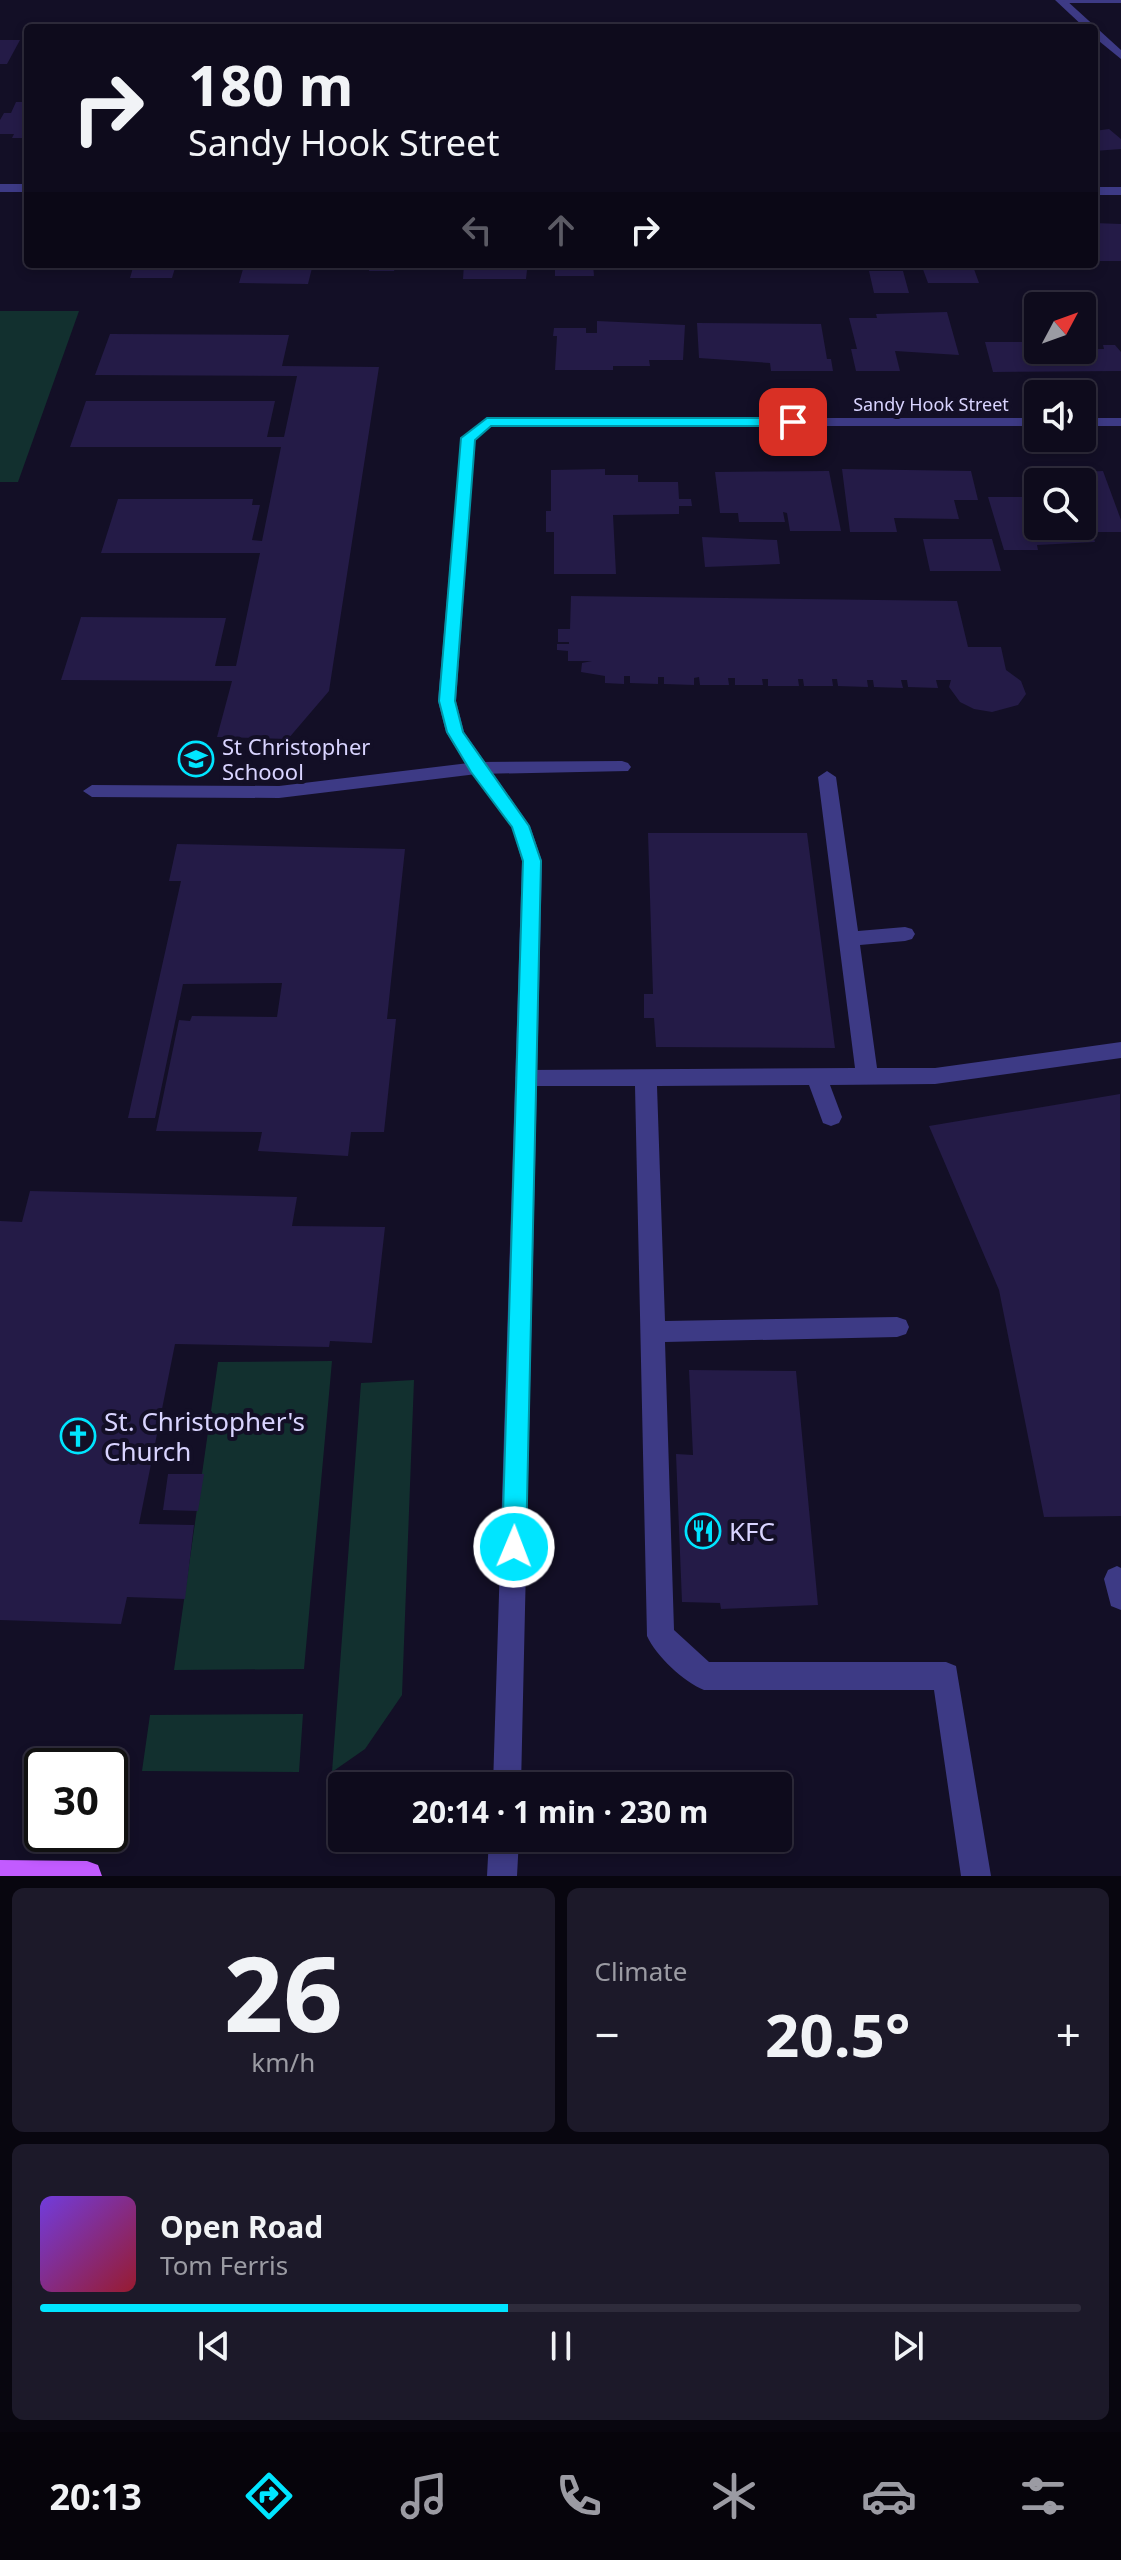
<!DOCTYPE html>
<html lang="en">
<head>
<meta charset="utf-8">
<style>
	:root { --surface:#0e0b1c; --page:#1c1929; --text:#f1f3f6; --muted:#9b9ba3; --line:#2e2b3b; --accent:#00e5ff }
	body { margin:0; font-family:"Noto Sans",sans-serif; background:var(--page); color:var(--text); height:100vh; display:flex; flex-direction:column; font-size:30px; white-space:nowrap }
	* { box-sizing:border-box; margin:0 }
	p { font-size:26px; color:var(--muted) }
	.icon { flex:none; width:44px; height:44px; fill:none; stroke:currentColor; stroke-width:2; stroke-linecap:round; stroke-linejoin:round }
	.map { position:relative; height:1876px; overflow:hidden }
	.sheet { display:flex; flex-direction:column; gap:12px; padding:12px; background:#08060f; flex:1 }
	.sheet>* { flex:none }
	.top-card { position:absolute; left:24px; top:24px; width:1074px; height:244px; border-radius:8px; box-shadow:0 4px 12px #0003,0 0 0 2px var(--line); background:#0e0b1c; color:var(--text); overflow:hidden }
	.needle { width:52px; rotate:49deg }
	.controls { position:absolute; left:1024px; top:292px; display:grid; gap:16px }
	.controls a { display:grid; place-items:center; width:72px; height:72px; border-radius:8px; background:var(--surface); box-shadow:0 4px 12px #0003,0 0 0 2px var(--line); font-size:40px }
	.speed { position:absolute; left:24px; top:1748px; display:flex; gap:16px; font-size:40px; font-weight:700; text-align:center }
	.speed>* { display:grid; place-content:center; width:104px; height:104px; border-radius:50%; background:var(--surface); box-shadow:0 4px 12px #0003,0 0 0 2px var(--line); line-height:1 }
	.speed .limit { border:4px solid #111; border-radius:12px; background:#fff; color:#111 }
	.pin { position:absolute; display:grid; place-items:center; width:68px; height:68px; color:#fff; margin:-34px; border-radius:16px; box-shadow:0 4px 12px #0006 }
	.me { position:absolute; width:88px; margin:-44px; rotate:1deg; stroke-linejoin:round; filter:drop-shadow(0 0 6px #0008) }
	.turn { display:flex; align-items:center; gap:28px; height:168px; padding:0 32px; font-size:36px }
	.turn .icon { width:104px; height:104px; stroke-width:2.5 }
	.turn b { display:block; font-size:56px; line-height:68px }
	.lanes { display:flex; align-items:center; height:76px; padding:0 32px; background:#0003; justify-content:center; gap:40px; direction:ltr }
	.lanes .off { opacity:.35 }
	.big { font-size:60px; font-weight:700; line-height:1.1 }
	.sheet .card { flex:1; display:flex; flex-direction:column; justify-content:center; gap:12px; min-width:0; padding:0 28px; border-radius:12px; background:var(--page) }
	.sheet .dial { align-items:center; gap:0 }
	.dial b { font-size:104px; line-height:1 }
	.song { display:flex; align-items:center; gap:24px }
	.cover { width:96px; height:96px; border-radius:12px; background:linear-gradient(135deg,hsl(260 70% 55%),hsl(350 70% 35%)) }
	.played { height:8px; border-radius:4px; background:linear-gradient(90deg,var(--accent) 45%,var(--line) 45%) }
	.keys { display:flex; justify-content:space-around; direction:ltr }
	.heat { display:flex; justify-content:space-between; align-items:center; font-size:44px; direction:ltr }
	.sheet .tiles { flex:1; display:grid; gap:12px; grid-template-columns:1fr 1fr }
	.card:last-child { grid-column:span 2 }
	.trip { position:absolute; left:328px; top:1772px; width:464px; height:80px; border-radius:8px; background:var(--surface); box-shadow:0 4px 12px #0003,0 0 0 2px var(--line); font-weight:700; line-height:80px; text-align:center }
	.menu { display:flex; height:128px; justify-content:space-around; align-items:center; background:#06040b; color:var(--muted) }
	.menu .icon { width:56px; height:56px }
	.menu .selected { color:var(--accent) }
	.menu b { font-size:36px; color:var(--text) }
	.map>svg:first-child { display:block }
	.green { fill:#12302f }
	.building { fill:#241b47 }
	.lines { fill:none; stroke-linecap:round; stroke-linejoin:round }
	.service { fill:#3d3a85; fill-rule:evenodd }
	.minor { fill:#3d3a85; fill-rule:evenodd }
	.tertiary { fill:#3d3a85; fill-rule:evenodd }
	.primary { fill:#c25bff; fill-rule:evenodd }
	.route { fill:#00e5ff; stroke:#0095a6; stroke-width:2 }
	.labels { text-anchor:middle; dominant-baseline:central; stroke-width:8; stroke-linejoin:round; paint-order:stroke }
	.far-street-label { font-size:18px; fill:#d9d4ff; stroke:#130f26 }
	.poi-label { font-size:22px; fill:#d9d4ff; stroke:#130f26; text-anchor:start }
	.near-poi-label { font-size:26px; fill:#d9d4ff; stroke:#130f26; text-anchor:start }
</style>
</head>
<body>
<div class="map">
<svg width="1121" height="1876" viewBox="0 0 1121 1876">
	<rect width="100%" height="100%" fill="#130f26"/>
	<!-- green -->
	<path class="green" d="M0,311h79l-61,171h-18z
		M332,1361l-28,308 -130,1 44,-308z
		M414,1380l-12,315 -37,54 -33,23 29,-389z
		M303,1714l-4,58 -157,-1 8,-56z"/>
	<!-- building -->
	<path class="building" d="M933,22l79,1 2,5h-79z
		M0,40h20l-13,24h-7z
		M16,102h12v36h-16l2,-4h-14v-14l4,-7h7z
		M1109,129l12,10v10l-27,2v-20z
		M1094,223l27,1v37h-27z
		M134,264h68l-1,4h-26l-3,10h-42z
		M266,264h47l-5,20 -69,-1 4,-14h22z
		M370,264h27l-3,7h-25z
		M464,264h73l-1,6h-9l-1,9h-63z
		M555,264h38l1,12h-39z
		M921,264h72l2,5h-21l5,14h-51z
		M869,271h34l6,22h-35z
		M947,312l12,43 -64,-4 5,20h-44l-5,-22h6l-8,-31h28l-1,-4z
		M597,321l88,4 -2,35h-34l1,6h-37v4h-58l2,-34h-4l1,-8h32v5h11z
		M697,323l124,1 6,35h4l2,12h-62l-1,-8 -71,-5z
		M110,334l179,1 -7,31 97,1 -50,324 -41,48 -71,-2 15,-56 -171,-1 20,-63 145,1 -11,48h21l24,-113h-159l17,-54h135l-1,6h8l-8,35 10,1 19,-94h-211l16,-46h189l-8,36h17l13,-61 -202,-1z
		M985,342h53v8l66,-1 -1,-4h12l6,7v19l-128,1z
		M605,469v6h33v7h40l1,17h12l1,7h-13v8l-66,1 3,59h-62v-42h-8v-21h5v-41z
		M842,469l129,2 7,29h-24l5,19 -65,-1 3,14h-47z
		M829,471l12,60h-51l-3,-18 -4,-1 2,10h-46l-1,-9h-18l-5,-41z
		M1103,471l18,49v12h-29l3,10 -58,3 1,5h-34l-16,-53h43l-2,-3 9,1v31h44v-44h-20l-3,-9z
		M702,537l75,3 3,24 -75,3z
		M923,539h69l9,32h-71z
		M571,596l386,5 11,46h33l5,23 15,11 5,13 -8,11 -26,7 -18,-3 -14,-7 -11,-15 2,-7h-15l2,8 -30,-1 -1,-7h-6l2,8 -29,-1 -1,-7h-6l1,7 -30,-1 -1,-7h-5l1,7h-29l-1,-7h-5l1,7h-31v-7h-6l1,6h-28v-7h-7l1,7h-29l-1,-8 -5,1v7l-30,-1v-7h-6v7l-28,-1v-7h-6v8l-19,-1v-7l-24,-4 1,-9 10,-2h-24v-10l-11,-1v-6h12v-2h-11v-13h12z
		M648,833h159l28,215 -179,-1 -2,-29h-10v-24h9z
		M177,844l228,5 -18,170h9l-12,113h-33l-3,24 -90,-5 4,-19 -106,-1 23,-111 11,1 2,-5 85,1 5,-34 -99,1 -28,134h-27l53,-237h-12z
		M1120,1094l1,422 -77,1 -45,-227 -70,-164z
		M30,1191l267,6 -5,29 93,1 -13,116 -42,-2 -1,6 -154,-3 -36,180 55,1 -9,74 -58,-2 -6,27 -121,-4v-399l22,1z
		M689,1370l107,1 22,234 -97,4 -1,-6 -38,-1 -6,-148 17,1z
		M168,1474h36l-6,37 -35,-1z"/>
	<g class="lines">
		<!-- service -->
		<path class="service" d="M622,761l6,2 3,4 -3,4 -151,3 -198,24 -187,-1 -9,-6 9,-6 187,1 198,-24z
			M827,771l9,6 22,154 47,-4 7,2 3,5 -3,5 -7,2 -45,4 17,123h58l186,-26v16l-186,26 -105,1 12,32 -3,6 -8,3 -8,-3 -14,-38 -152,1 8,235 232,-4 9,3 3,7 -3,7 -9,3 -232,5 9,288 35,32h237l10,4 35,210h-30l-27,-186h-230c-20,-8 -48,-34 -57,-54l-12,-550h-109l-8,-2 -3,-6 3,-6 8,-2 329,-2 -37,-291z
			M1117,1566l4,2v42l-10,-4 -7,-27 4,-9z"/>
		<!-- minor -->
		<path class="minor" d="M1055,0h11l55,50v9l-27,-22v-9h-9z
			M0,184h28v8h-28z
			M1094,187h27v8h-27z
			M487,418h551v8h-547l-16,13 -19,262 8,31 66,94 12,35 -21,925h-28l29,-925 -10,-34 -41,-55 -25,-40 -8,-31 23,-263z
			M1082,418h39v8h-39z
			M489,1838h30l-2,38h-30z"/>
		<!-- tertiary -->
		<path class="tertiary" d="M1061,0h60v3h-55z"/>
		<!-- primary -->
		<path class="primary" d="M0,1860l87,1 11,4 4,11h-102z"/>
	</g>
	<!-- route -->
	<path class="route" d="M487,418h306l7,4 -7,4h-302l-16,14 -20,261 8,31 66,94 12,35 -15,686 -3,8 -9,3 -8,-3 -4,-8 21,-686 -11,-34 -41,-55 -24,-40 -8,-31 22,-263z"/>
	<!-- icons -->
	<defs>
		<g id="school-ring" transform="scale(1.8)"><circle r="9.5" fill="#130f26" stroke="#00e5ff" stroke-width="1.5"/><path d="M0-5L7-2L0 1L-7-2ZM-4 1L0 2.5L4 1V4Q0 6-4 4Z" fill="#00e5ff"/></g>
		<g id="church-ring" transform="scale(1.8)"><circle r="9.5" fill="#130f26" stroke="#00e5ff" stroke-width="1.5"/><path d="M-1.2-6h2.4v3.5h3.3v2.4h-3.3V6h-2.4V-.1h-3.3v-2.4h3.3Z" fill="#00e5ff"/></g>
		<g id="restaurant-ring" transform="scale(1.8)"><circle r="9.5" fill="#130f26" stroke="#00e5ff" stroke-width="1.5"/><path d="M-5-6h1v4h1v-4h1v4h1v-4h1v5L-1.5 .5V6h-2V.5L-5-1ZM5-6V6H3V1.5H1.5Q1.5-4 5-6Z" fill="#00e5ff"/></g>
	</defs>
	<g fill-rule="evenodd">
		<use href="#school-ring" x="196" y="759"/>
		<use href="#church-ring" x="78" y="1436"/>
		<use href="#restaurant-ring" x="703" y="1531"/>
	</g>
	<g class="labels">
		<!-- far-street labels -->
		<g class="far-street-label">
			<text x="931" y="404">Sandy Hook Street</text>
		</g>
		<!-- poi labels -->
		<g class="poi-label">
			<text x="222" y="746">St Christopher<tspan x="222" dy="25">Schoool</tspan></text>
		</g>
		<!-- near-poi labels -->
		<g class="near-poi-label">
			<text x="104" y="1421">St. Christopher's<tspan x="104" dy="30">Church</tspan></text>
			<text x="729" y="1531">KFC</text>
		</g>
	</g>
</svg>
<div class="controls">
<a><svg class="needle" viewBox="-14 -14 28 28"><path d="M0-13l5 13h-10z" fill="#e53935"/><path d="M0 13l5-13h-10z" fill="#9b9ba3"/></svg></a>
<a><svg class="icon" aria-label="sound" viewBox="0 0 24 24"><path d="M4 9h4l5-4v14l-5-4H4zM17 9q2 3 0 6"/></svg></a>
<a><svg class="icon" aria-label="search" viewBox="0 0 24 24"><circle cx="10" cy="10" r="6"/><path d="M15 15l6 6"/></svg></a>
</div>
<div class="speed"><div class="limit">30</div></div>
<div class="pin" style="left:793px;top:422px;background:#d93025"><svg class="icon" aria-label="arrive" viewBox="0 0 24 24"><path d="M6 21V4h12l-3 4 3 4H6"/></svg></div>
<svg class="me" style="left:514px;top:1547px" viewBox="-20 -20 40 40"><circle r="17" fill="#00e5ff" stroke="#fff" stroke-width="3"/><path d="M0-11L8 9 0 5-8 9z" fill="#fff"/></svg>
<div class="trip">20:14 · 1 min · 230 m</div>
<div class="top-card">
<div class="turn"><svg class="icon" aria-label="right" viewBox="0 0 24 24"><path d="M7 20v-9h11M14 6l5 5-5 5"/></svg><div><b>180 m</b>Sandy Hook Street</div></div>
<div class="lanes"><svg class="icon off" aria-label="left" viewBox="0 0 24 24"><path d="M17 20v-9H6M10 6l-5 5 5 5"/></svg><svg class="icon off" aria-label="ahead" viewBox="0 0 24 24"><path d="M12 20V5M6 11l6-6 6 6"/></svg><svg class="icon" aria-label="right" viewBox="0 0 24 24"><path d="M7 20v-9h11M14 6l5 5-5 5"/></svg></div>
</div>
</div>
<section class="sheet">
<div class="tiles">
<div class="card dial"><b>26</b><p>km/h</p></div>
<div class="card"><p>Climate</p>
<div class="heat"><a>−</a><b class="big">20.5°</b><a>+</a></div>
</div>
<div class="card">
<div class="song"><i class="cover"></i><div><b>Open Road</b><p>Tom Ferris</p></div></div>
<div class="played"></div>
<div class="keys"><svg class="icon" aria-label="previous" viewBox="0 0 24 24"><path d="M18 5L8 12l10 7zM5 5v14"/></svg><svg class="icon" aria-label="pause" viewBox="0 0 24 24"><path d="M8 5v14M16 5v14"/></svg><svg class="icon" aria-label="next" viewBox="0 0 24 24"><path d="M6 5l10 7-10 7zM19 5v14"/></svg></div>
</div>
</div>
</section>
<nav class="menu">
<b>20:13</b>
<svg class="icon selected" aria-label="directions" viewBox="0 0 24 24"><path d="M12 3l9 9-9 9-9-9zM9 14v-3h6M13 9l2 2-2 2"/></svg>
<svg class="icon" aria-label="music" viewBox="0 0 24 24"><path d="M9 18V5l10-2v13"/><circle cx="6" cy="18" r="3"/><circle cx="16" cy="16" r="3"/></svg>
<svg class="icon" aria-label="phone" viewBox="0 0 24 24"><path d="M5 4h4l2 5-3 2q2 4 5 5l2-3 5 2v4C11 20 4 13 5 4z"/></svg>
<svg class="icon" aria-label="climate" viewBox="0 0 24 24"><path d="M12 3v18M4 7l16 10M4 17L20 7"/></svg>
<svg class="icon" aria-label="car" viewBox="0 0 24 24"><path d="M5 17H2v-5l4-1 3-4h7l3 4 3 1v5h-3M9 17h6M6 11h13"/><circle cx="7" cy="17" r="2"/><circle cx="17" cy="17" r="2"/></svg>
<svg class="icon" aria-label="filters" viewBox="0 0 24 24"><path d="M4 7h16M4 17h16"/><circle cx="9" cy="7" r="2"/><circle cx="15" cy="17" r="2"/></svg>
</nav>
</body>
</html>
